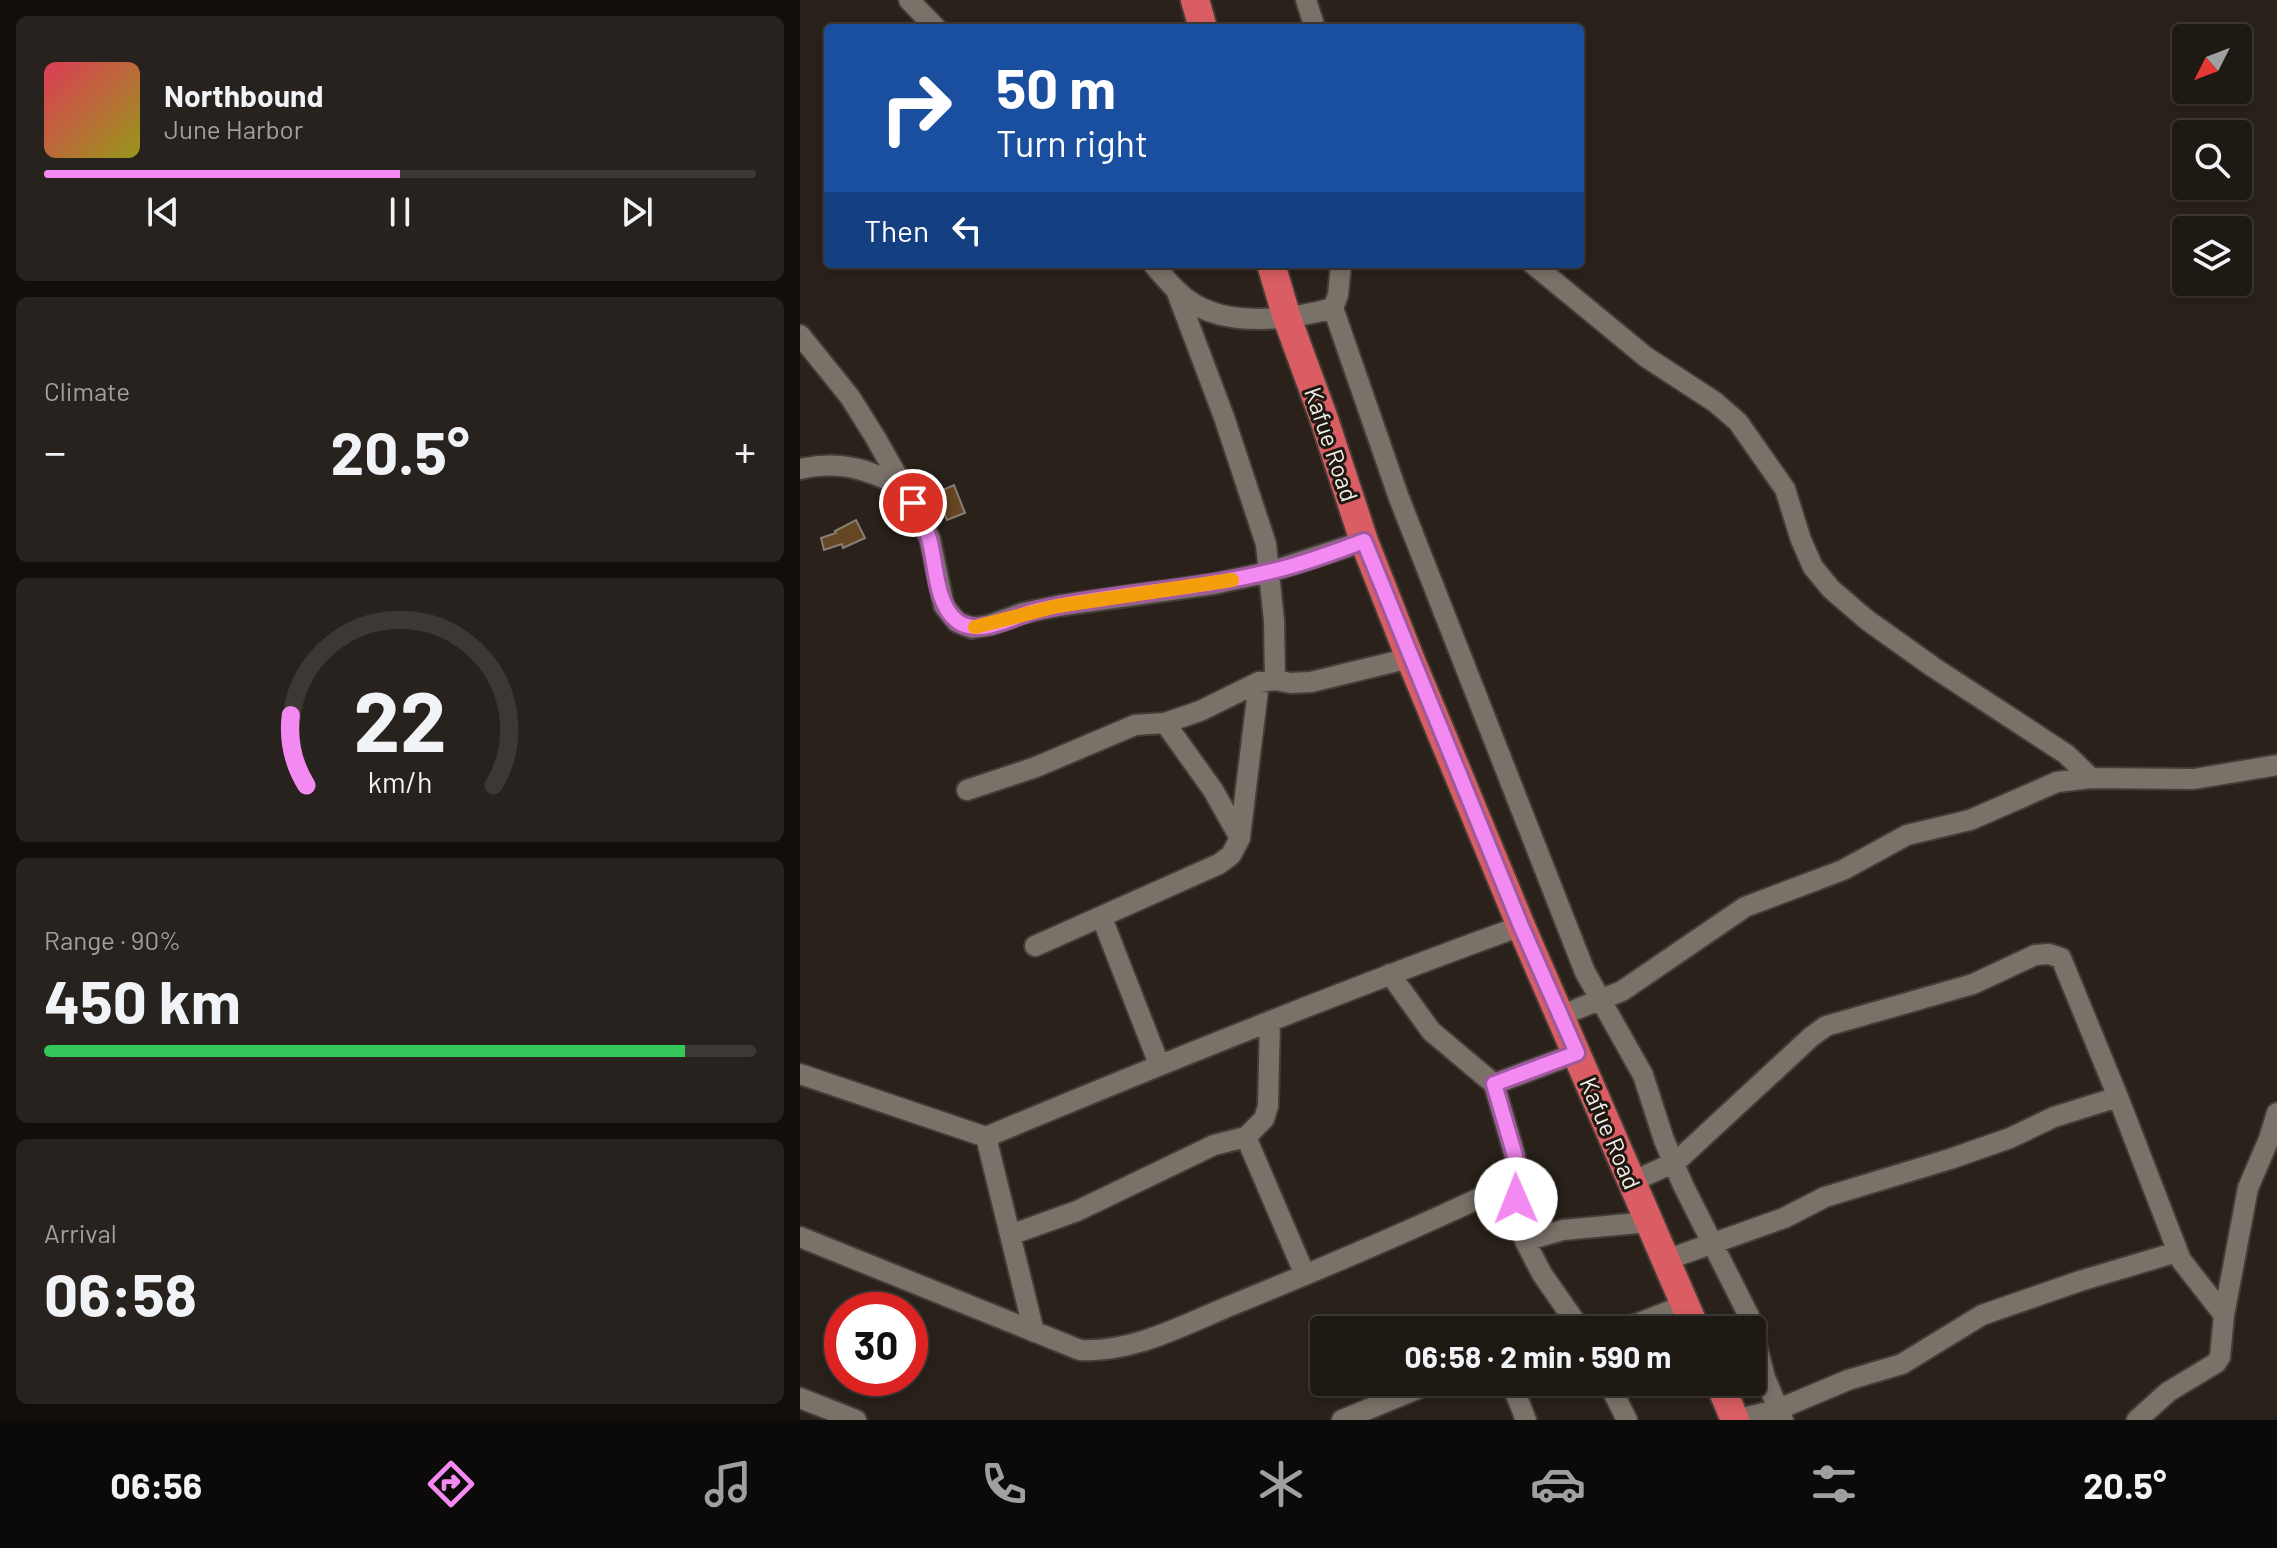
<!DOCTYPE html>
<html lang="en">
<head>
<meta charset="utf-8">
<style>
	:root { --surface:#1f1914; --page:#27221d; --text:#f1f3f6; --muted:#a1a0a0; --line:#3c3834; --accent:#f38af2 }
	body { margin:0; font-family:Barlow,sans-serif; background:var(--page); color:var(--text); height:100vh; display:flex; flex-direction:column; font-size:30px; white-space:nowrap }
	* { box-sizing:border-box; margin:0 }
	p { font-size:26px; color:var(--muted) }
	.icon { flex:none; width:44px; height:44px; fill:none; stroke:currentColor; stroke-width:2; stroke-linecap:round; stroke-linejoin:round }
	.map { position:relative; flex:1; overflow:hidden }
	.panel { display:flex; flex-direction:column; gap:16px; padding:16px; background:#110e0b; width:800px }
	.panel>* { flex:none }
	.top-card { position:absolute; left:24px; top:24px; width:760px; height:244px; border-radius:8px; box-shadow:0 4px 12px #0003,0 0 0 2px var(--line); background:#1a4fa0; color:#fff; overflow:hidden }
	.needle { width:52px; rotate:228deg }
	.buttons { position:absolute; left:1372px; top:24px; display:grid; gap:16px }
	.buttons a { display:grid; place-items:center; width:80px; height:80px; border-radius:8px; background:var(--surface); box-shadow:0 4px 12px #0003,0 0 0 2px var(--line); font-size:40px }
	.speed { position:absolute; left:24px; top:1292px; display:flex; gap:16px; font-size:40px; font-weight:700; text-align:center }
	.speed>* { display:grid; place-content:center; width:104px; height:104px; border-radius:50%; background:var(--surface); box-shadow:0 4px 12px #0003,0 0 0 2px var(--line); line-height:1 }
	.speed .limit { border:12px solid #d22; background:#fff; color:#111 }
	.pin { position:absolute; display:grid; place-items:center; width:68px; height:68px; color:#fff; margin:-34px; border:4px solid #fff; border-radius:50%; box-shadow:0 2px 8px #0007 }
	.me { position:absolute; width:88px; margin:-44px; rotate:359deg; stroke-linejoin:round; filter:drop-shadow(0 0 6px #0008) }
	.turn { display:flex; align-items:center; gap:28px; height:168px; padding:0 40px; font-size:36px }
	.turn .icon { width:104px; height:104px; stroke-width:2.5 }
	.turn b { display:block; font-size:56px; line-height:68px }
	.then { display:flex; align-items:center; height:76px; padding:0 40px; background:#0003; gap:16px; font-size:30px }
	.big { font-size:60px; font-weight:700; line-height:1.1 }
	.panel .widget { flex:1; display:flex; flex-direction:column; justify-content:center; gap:12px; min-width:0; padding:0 28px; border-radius:12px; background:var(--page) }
	.panel .dial { align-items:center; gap:0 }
	.dial svg { height:208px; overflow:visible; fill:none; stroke:var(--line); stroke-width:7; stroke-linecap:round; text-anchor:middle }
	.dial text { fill:var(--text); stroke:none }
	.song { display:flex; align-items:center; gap:24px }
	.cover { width:96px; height:96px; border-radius:12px; background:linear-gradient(135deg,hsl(350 70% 55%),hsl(60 70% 35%)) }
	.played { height:8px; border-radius:4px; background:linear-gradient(90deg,var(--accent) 50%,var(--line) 50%) }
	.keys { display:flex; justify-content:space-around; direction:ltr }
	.heat { display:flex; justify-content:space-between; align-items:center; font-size:44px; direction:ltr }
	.charge { height:12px; border-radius:6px; background:linear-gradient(90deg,#34c759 90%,var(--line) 0) }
	.trip { position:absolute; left:510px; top:1316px; width:456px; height:80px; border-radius:8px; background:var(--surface); box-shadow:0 4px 12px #0003,0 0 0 2px var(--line); font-weight:700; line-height:80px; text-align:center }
	.tab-bar { display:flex; height:128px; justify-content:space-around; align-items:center; background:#0c0a08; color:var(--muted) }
	.tab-bar .icon { width:56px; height:56px }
	.tab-bar .on { color:var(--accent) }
	.tab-bar b { font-size:36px; color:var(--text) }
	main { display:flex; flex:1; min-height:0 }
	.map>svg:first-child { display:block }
	.building { fill:#674623; stroke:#877e75; stroke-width:2 }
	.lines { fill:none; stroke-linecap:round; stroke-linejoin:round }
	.minor-casing { stroke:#443d37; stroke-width:24 }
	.highway-casing { stroke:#443d37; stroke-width:32 }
	.minor { stroke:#7a7168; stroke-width:20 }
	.highway { stroke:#d95d62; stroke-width:28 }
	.route-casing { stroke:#9e5a9d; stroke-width:20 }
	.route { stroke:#f38af2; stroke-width:14 }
	.slow { stroke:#f59e0b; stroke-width:14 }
	.labels { text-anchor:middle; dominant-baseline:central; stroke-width:6; stroke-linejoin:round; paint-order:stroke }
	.street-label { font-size:24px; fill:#f4eee9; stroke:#1f1811 }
</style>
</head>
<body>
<main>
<section class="panel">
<div class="widget">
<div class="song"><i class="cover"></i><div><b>Northbound</b><p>June Harbor</p></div></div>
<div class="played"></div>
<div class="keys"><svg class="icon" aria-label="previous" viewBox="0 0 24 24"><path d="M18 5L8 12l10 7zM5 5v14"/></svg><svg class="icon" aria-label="pause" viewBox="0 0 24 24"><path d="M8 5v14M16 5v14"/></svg><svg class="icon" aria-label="next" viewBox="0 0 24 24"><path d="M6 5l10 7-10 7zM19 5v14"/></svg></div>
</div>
<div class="widget"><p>Climate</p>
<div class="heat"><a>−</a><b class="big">20.5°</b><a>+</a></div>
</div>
<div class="widget dial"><svg viewBox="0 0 100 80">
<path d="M14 69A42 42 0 1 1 86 69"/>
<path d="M14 69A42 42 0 0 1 8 42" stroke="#f38af2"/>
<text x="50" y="56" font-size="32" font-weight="700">22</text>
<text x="50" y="72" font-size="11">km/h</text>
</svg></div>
<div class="widget"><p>Range · 90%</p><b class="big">450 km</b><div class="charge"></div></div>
<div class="widget"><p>Arrival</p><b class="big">06:58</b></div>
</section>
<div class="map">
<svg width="1477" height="1420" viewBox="0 0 1477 1420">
	<rect width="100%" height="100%" fill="#29211a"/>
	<!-- building -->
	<path class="building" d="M154,485l11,28 -18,7 -11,-27z
		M56,520l9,18 -22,10 -1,-4 -18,6 -3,-12 15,-5 -1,-2z"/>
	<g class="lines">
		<!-- minor casing -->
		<g class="minor-casing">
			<path id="minor" d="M109,0l27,28
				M506,0l9,28
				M353,264c11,13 21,26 35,36 38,28 102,20 145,8l5,-13 3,-31
				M733,264l113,93 69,45 23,20 47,67 16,51 12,27 18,22 36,31 66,47 133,87 25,24 103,1 83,-14
				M376,290l48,127 42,127 8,77 1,59
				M533,308l66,190 186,474 58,103 21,65 19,45 66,131 16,62 18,42
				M0,335l50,62 25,40 29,51 26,51 14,67 13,16 15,6 18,-3 33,-12 34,-7 157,-22 55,-12 95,-31
				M0,469c41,-9 68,0 104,19
				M167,790l69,-23 99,-42 30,-2 35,-12 59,-29 16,-2 16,3 20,-1 99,-24
				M440,837l19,-155
				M302,918l57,146
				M235,946l184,-82 12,-9 9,-17 -27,-48 -48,-67
				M590,974l41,57 63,53
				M762,1015l60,-24 123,-84 98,-37 64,-35 63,-15 87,-38 34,-4
				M777,1053l-83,31 21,72 -2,26 6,38 6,21 17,33 39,56
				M0,1074l186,63c177,-74 355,-146 535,-211
				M186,1137l48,195
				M446,1137l18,-18 4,-13 2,-85
				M832,1182l45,-21 134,-124 15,-11 147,-42 62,-29 14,-1 12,4 57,139 63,163 43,55 -4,42 -4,6 -48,29 -31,28
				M210,1235l67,-24 137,-66 32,-8 59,138
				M0,1237l280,113c55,3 107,-27 157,-47 93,-38 186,-77 276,-121
				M725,1241l38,-11 86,-8
				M866,1260l118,-42 41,-21 125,-38 60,-21 44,-21 64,-20
				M1424,1315l24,-127 21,-49 8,-26
				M821,1330l64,-25
				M711,1382l15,38
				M808,1382l19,38
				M0,1398l56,22
				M542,1420l92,-38
				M936,1420l43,-11 69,-29 54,-16 80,-49 98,-34 97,-29"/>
		</g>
		<!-- highway casing -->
		<g class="highway-casing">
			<path id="highway" d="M395,0l8,28
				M471,264l16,54 36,98 41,125 46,117 111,268 175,404
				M919,1382l16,38"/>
		</g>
		<!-- minor -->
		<use href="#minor" class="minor"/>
		<!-- highway -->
		<use href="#highway" class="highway"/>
	</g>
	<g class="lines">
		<!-- route casing -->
		<g class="route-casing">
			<path id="route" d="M113,503c6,13 14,26 17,39 6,24 6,63 27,79 22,17 58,-6 81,-11 77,-17 157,-20 234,-39 32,-7 62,-19 92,-30l157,385 56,127 -83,31 21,72 -2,26 3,17"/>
		</g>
		<!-- route -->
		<use href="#route" class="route"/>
		<!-- slow -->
		<path class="slow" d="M175,627l82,-21 175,-26"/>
	</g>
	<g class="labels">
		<!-- street labels -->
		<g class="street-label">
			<text transform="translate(532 444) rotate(71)">Kafue Road</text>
			<text transform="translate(811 1133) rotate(67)">Kafue Road</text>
		</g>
	</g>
</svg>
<div class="buttons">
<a><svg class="needle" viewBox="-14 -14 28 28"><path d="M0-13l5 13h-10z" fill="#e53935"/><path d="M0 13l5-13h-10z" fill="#a1a0a0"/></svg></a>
<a><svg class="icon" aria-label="search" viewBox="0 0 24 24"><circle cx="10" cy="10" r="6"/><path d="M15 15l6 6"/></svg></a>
<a><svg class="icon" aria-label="layers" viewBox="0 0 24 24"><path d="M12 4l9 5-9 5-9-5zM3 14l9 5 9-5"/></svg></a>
</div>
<div class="speed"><div class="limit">30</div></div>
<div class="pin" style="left:113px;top:503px;background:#d93025"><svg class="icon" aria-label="arrive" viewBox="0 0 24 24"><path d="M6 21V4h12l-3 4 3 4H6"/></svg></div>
<svg class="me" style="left:716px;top:1199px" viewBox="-20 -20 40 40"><circle r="19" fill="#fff"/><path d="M0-13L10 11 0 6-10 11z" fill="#f38af2"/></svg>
<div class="trip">06:58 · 2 min · 590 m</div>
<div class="top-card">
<div class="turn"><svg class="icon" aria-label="right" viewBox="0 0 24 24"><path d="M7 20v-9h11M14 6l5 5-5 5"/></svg><div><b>50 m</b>Turn right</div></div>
<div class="then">Then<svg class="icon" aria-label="left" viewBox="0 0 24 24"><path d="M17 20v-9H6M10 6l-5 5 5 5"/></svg></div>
</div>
</div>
</main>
<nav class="tab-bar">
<b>06:56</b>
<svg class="icon on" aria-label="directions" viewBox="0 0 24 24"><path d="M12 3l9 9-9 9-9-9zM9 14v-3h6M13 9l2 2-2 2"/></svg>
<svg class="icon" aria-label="music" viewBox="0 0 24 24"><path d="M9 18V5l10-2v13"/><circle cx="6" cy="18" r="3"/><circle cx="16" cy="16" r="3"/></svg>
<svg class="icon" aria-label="phone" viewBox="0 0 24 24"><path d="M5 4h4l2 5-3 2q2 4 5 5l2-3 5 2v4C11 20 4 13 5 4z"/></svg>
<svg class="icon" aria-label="climate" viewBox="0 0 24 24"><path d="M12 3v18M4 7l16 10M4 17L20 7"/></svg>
<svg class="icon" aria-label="car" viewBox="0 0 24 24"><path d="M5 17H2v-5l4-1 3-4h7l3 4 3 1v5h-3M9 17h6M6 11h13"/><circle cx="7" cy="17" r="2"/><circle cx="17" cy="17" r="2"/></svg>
<svg class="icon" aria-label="filters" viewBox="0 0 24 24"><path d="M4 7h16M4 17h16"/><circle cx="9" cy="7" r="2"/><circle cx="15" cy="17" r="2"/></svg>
<b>20.5°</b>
</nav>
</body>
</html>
